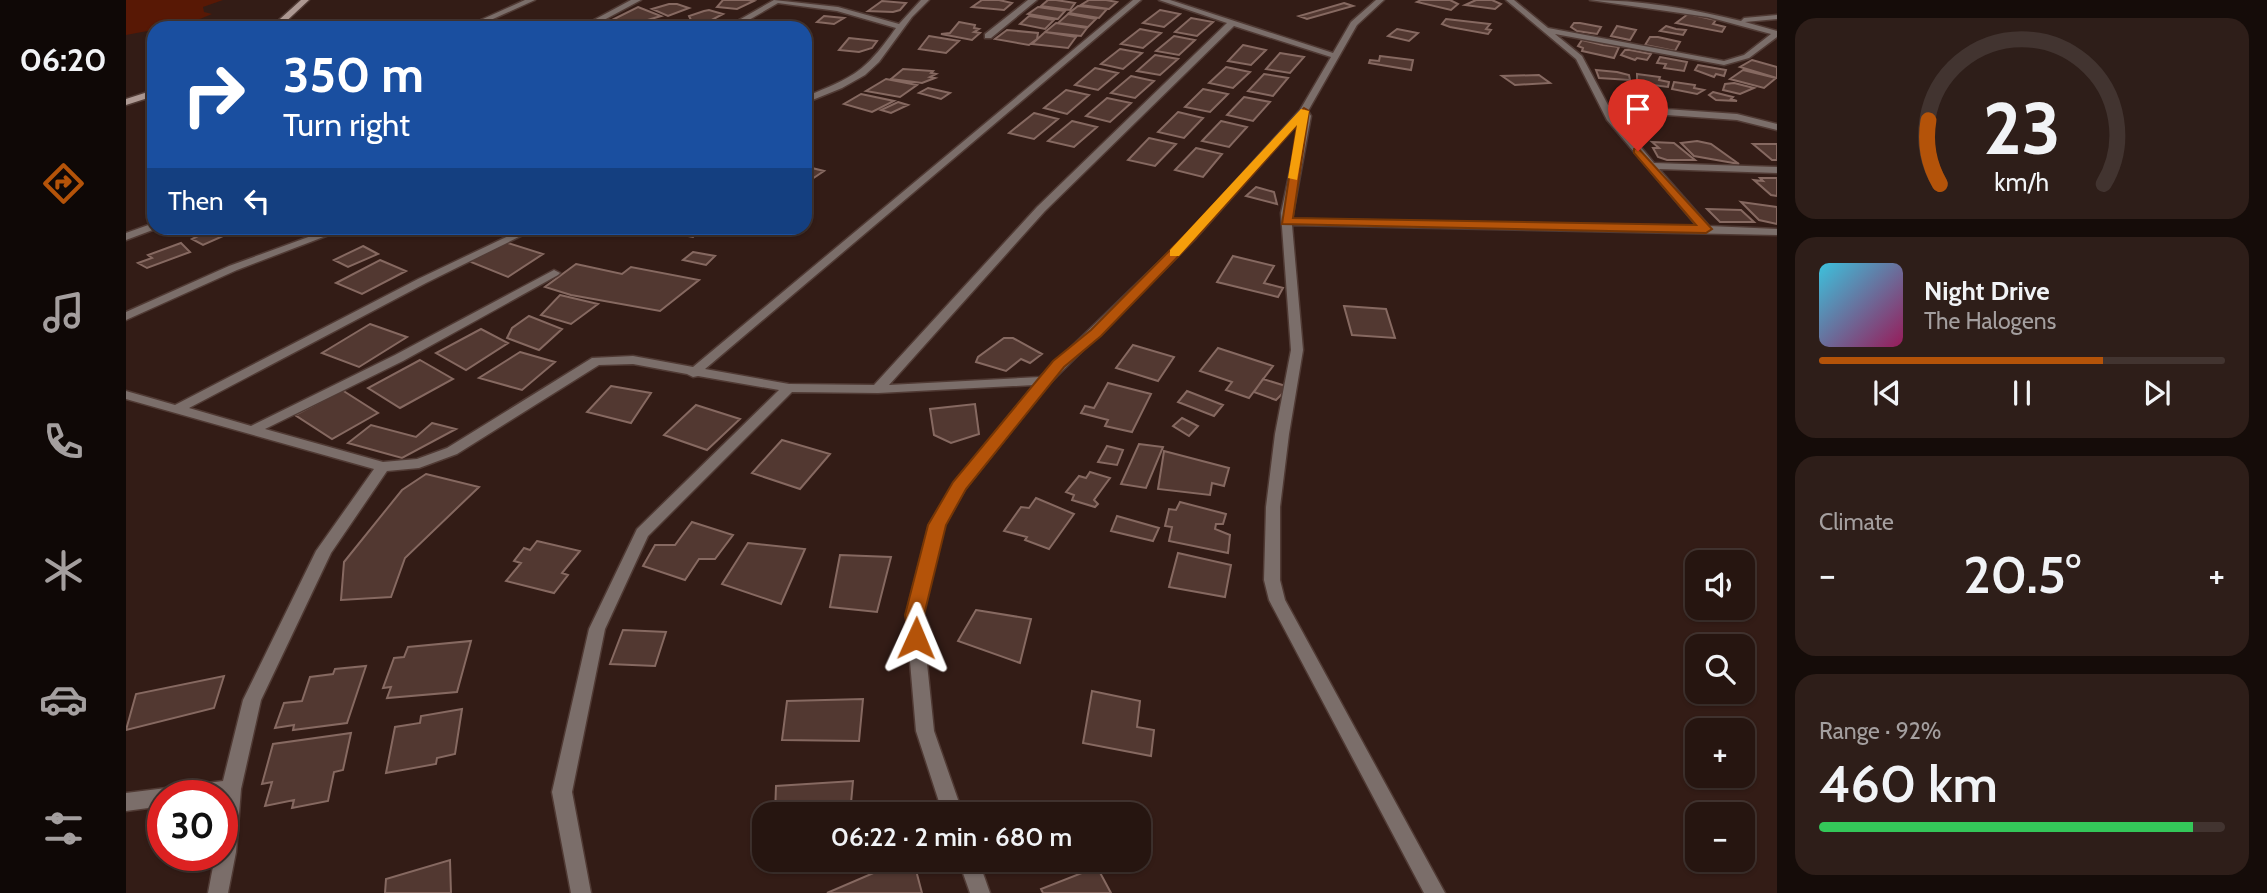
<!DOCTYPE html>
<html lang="en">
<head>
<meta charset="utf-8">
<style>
	:root { --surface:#261510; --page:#2e1e19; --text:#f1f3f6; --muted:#a49f9f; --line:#423430; --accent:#b45309 }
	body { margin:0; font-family:Cabin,sans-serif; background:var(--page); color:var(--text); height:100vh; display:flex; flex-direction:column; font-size:26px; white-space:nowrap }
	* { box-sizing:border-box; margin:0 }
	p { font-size:23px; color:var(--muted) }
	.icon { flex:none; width:38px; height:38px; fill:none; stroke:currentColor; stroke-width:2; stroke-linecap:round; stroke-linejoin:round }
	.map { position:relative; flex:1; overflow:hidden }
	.drawer { display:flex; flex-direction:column; gap:18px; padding:18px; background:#150c09; width:490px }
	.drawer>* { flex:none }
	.top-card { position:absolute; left:21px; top:21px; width:665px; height:214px; border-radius:21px; box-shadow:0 2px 5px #0004,0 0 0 2px var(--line); background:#1a4fa0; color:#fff; overflow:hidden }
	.fabs { position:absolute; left:1559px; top:550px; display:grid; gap:14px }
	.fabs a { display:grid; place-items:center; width:70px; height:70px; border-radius:14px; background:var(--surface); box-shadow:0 2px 5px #0004,0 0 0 2px var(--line); font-size:35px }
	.speed { position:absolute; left:21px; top:780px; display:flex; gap:14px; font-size:35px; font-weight:700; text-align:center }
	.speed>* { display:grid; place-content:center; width:91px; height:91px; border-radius:50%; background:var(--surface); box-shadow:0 2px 5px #0004,0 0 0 2px var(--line); line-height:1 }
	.speed .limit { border:10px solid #d22; background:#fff; color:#111 }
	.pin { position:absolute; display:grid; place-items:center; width:60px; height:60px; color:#fff; margin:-72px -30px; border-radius:50% 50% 50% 0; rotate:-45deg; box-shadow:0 0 7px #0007 }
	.pin .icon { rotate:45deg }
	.me { position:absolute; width:77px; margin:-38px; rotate:1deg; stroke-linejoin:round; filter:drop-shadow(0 0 5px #0008) }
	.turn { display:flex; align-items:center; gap:24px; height:147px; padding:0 21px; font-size:32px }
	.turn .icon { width:91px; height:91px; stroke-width:2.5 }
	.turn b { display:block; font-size:49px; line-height:60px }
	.then { display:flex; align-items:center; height:66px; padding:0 21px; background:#0003; gap:14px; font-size:26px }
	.big { font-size:52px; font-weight:600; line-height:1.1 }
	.drawer .card { flex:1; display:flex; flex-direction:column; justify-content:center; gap:10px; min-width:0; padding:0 24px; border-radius:21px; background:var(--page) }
	.drawer .dial { align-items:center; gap:0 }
	.dial svg { height:182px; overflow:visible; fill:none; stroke:var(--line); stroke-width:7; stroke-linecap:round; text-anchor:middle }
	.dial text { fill:var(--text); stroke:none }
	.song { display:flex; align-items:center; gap:21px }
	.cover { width:84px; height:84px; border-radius:10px; background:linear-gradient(135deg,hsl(190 70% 55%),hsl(330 70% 35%)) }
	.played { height:7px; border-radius:4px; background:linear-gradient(90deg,var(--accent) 70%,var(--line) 70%) }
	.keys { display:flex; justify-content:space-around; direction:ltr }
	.heat { display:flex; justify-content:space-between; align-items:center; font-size:38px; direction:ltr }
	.charge { height:10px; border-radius:5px; background:linear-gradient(90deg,#34c759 92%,var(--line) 0) }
	.trip { position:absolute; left:626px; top:802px; width:399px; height:70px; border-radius:21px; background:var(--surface); box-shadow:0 2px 5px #0004,0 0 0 2px var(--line); font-weight:600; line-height:70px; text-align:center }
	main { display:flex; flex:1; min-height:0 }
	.tabs { display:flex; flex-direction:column; width:126px; justify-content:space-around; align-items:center; background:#0f0806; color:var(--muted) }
	.tabs .icon { width:49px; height:49px }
	.tabs .active { color:var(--accent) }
	.tabs b { font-size:32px; color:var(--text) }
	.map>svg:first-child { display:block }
	.green { fill:#581805 }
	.building { fill:#523831; stroke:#866961; stroke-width:2 }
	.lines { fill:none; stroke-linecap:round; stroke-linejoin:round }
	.minor-casing { stroke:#503a34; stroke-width:3 }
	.secondary-casing { stroke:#503a34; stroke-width:3 }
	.minor { fill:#7b6e6a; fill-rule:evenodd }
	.secondary { fill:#ad9892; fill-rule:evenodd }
	.route { fill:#b45309; stroke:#753606; stroke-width:2 }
	.slow { fill:#f59e0b }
</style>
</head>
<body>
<main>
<nav class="tabs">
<b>06:20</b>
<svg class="icon active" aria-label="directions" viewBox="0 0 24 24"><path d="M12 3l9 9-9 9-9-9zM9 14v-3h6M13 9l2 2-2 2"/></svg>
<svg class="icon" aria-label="music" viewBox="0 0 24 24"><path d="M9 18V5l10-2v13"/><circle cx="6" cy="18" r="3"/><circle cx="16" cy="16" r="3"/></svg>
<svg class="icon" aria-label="phone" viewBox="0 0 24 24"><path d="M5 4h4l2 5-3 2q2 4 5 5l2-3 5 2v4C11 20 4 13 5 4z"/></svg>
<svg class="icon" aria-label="climate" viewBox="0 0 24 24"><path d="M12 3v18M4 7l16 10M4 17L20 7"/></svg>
<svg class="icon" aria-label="car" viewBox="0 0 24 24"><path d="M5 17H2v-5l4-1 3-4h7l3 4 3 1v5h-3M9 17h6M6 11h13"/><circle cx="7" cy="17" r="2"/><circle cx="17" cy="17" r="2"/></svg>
<svg class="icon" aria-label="filters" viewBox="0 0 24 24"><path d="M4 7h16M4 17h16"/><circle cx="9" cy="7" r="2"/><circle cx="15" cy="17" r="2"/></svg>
</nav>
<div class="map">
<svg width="1651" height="893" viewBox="0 0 1651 893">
	<rect width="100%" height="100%" fill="#331c16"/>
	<!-- green -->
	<path class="green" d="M0,0h97l-20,7 1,5 8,2 -22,9 -64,12z"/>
	<!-- building -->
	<path class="building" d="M597,0h25l6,1 -17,8 -20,-2z
		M856,0h17l13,3 -8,7 -32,-3z
		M922,0h8l19,3 -5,7 -29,-4z
		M963,0h17l11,2 -8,7 -28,-4z
		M1295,0h29l8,4 -7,6 -34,-8z
		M1350,0h16l9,4 -6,5 -30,-4z
		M756,1l24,2 -6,7 -7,2 -25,-1z
		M1218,3l9,3 -46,13 -8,-3z
		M543,4h8l12,4 -21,8 -16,-7z
		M952,6l29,3 -8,9 -30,-5z
		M512,7l23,9 -37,11 -14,-6z
		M912,7l27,4 -7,8 -30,-5z
		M1034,10l20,4 -16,13 -21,-4z
		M578,11l5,-1 14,4 -15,8 -17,-2 -2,-4z
		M942,14l28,5 -8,8 -30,-4z
		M1562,14l28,6 -3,4 12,3 -3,5 -46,-9z
		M698,16l20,2 -10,6 -17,-2z
		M903,16l25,4 -9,9 -25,-5z
		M1065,18l22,4 -16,14 -22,-4z
		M1320,19l44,5 -4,5 5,1 -3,4 -38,-7 -8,-3z
		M833,22l16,3 -1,3 5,1 -5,3 6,1 -8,7 -31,-6 9,-1z
		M930,23l31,5 -6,8 -36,-4z
		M1448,23h6l21,4 -4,7 -20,-3 -6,-4z
		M1491,26l19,4 -6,10 -19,-4z
		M1540,26l10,3 10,1 -3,5 -23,-4z
		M1014,29l21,4 -18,15 -22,-4z
		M1271,29l21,4 -9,8 -21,-5z
		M881,30l31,3 -1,6 -8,6 -34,-6z
		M919,32l31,5 -8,11 -36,-4z
		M803,36l30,5 -13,12 -27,-4z
		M1048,36l21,4 -16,15 -23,-4z
		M1524,37h8l22,5 -5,9 -30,-6z
		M723,38l28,3 -5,7 -13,4 -20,-2z
		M1456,40l21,5 16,2 -5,11 -32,-7 1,-3 -5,-2z
		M1117,45l23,5 -15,15 -23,-4z
		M994,49l22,4 -19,16 -22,-5z
		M1499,50h5l21,4 -4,6 -10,-2 -2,2 -14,-5z
		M1154,53l24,4 -14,16 -24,-4z
		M1029,55l23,4 -18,16 -23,-4z
		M1254,56l33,4 -2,10 -42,-7 1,-3 9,1z
		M1534,57l27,5 -3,9 -20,-3 2,-4 -9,-1z
		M1626,60l25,7v11l-37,-11z
		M1572,65l28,5 -2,6 -8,-2 -2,3 -19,-7z
		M1100,67l24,5 -17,16 -24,-5z
		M969,68l23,5 -20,17 -23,-5z
		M777,69l30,2 -2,2 5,1 -6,3 5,1 -13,5 -31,-4z
		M1470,70l21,2 12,3 1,5 -31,-2z
		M1617,70l33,8 -12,10 -34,-9z
		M1138,74l24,4 -15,18 -25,-5z
		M1511,74l23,3 -1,3 10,2 -1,5 -31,-4z
		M1413,75l11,8 -35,2 -13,-9z
		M1005,76l23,5 -19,17 -24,-5z
		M760,79l31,6 -17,12 -34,-6z
		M1548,82l21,3 -1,3 10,2 -7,4 -25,-5z
		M1608,83l20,5 -14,6 -17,-4 2,-6z
		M802,88l22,5 -9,6 -22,-6z
		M1077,89l25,5 -18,18 -25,-5z
		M940,90l23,5 -22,19 -23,-6z
		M1587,92l20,5 -2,2 6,2 -21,-1 -7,-5z
		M735,94l33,7 -22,11 -28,-8z
		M1118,97l26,5 -17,19 -26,-6z
		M981,98l24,5 -21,19 -24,-6z
		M772,102l10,3 -17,8 -10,-3z
		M1052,112l25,6 -19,20 -26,-6z
		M908,113l24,6 -24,20 -25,-6z
		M946,121l25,6 -23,20 -26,-6z
		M1095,121l26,6 -18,20 -27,-6z
		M1023,138l27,6 -21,22 -27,-6z
		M1571,141l14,3 28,20 -45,-8 -13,-13z
		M1526,142l22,1 21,17h-28l-9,-3 -5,-9h6z
		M1627,144h24v16h-5z
		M1070,148l26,6 -19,23 -28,-7z
		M686,168l12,3 -12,8h-7v-6z
		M1634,178h17v18l-6,-1 -17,-15 9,1z
		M1130,187l18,5 3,12 -31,-8z
		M1615,202l36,5v17l-18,-4z
		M1581,209l34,1 13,12h-34z
		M88,228h27l-38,17 -11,-6z
		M557,228h19l-9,9 -27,-5 4,-3 10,1z
		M379,242l38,12 -35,23 -42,-17z
		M55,243l9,9 -43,16 -9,-5 14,-5 -4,-3z
		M237,246l15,8 -30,13 -14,-7z
		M567,252l22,4 -9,9 -23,-5z
		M1107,256l41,10 -10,17 19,5 -5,9 -61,-15z
		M254,260l26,11 -44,23 -26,-11z
		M450,264l46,10 9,-7 68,13 -39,31 -89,-16 -26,-8z
		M434,295l38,9 -27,20 -30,-9z
		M1218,306l42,3 9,29 -43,-3z
		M403,316l33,13 -23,21 -32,-12 5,-10z
		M244,324l37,13 -48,30 -37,-14z
		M355,329l27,14 -42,27 -30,-17z
		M878,338h9l29,16 -12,9 -9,-4 -15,12 -30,-9 2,-5z
		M1007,345l41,12 -16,24 -42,-13z
		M1092,348l55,18 -24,32 -23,-8 6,-8 -32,-11z
		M394,352l35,10 -33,28 -43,-12z
		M294,360l33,19 -53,29 -32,-20z
		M1137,379l26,8 -13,13 -22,-8z
		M982,383l43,11 -19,38 -27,-6 3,-6 -27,-7 4,-7 9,2z
		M485,386l40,7 -20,30 -44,-11z
		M216,390l36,23 -46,26 -37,-24z
		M1061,391l36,14 -9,11 -36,-14z
		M849,404l4,30 -28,9 -17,-8 -4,-26z
		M570,405l44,14 -33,31 -43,-15z
		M1056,418l16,8 -9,10 -16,-10z
		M306,423l24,6 -54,29 -54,-15 23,-18 45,12z
		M656,440l48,14 -30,35 -48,-16z
		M1013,444l24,3 -17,41 -25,-4z
		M981,446l16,4 -6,15 -19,-3z
		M1038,451l65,17 -5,18 -12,-3 -2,12 -52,-6z
		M964,472l20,6 -16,22 4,4 -3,3 -23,-7 2,-5 -8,-3 13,-16 7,2z
		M300,474l53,13 -74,71 -14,39 -50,3 3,-38 58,-72z
		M910,498l38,16 -25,35 -24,-9 2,-3 -23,-6 17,-24 8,1z
		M1054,502l46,12 -3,10h-7l-1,5 15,6 -2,18 -59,-12 3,-14 -7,-1 4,-17 7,1z
		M991,516l42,12 -6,13 -42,-10z
		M566,522l41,13 -18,24h-16l-14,21 -42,-14 12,-21h20z
		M411,541l43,10 -18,22 6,2 -14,18 -48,-12 15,-18 -7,-2 10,-13 6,2z
		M622,543l57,6 -24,55 -59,-20z
		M1052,553l53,12 -6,32 -56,-10z
		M714,555l51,2 -14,55 -47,-5z
		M850,610l55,9 -11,44 -62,-22z
		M497,630l43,2 -11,34 -45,-2z
		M345,641l-14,51 -70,6 4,-11 -8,1 11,-30 10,-1 4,-10z
		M240,666l-19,57 -54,7 1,-5 -19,3 9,-25 18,-2 8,-24 23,-3 2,-5z
		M98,676l-10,32 -88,22 10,-36z
		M966,691l48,10 -3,26 17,3 -3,26 -68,-13z
		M737,699l-4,42 -77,-1 5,-39z
		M336,709l-7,45 -18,4 -1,6 -50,9 9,-46 25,-4 1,-7z
		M225,733l-8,37 -9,2 -6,29 -36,7 2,-8 -29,6 7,-24 -10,2 11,-40z
		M727,781l-3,33h-75l1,-28z
		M780,859h7l9,34h-95z
		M324,860l1,33h-66l1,-14z
		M971,867l14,26h-68l-2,-4z"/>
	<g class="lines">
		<!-- minor casing -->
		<g class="minor-casing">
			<path id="minor" d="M399,0h10l-62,28h-10z
				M505,0h10l-52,28h-10z
				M648,0l64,7 61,17 22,-24h8l-17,17 -33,45 -14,13 -23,13 -37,15v-6c50,-21 59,-24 91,-69l-59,-17 -59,-8 -43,25h-10z
				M902,0h9l-46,38h-6v-4z
				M1007,0h8l-436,369 84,15 85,1 163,-178 190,-184 -68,-23h11l163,53 18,-31 25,-22h8l-27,25 -49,86 3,5 -19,103 405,7 -90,-106 -31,-61 -70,-59h8l34,28 176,33 20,-6 27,-21 -63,-17 -118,-17c50,0 103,9 151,21l3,-3 33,-3v4l-32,3 32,9v6l-28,21 -25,7 -169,-31 27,22 26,49 129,9 40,10v6l-40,-10 -126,-9 43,52 123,4v6l-118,-4 50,57 68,3v6l-485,-10 11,125 -14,84 -9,73v73l5,20 160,293h-21l-155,-293 -5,-20 2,-73 9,-73 16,-84 -10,-137 20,-93 -106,119 -146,145 -84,105 -20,36 -23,90 12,116 29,83h-20l-27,-83 -10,-116 23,-90 25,-42 80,-98 -156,8 -86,-1 -144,144 -43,93 -33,163 19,101h-20l-19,-101 37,-163 48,-100 142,-139 -81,-14 -5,1 -6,-3 -54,-10 -34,1 -142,89 -38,14 -32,3 -56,82 -70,147 -20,89 -5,63 -8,41h-20l7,-37h7v-60h-59v10l-37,5v-18l97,-12 20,-81 73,-149 58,-82 -248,-70v-8l49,14 243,-126 107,-51h12l-111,55 -237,125 62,18 144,-71 159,-85 6,3 -2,2 -155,86 -138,68 118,33 34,-3 30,-11 145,-90 41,-2 60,11zM1108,26l97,31 -31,53 -113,125 -147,142 -151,8 156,-174z
				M28,223v5h4l-32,12v-7z
				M207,228h14l-110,42 -111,50v-8l103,-46z
				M832,859h20l12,34h-20z"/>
		</g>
		<!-- secondary casing -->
		<g class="secondary-casing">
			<path id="secondary" d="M175,0h8l-30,28h-9z
				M28,90v6l-28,9v-6z"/>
		</g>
		<!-- minor -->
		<use href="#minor" class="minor"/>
		<!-- secondary -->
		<use href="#secondary" class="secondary"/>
	</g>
	<!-- route -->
	<path class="route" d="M1178,108l5,3 -16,107 403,7 -62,-72v-4l4,-1 74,81 -6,4 -424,-9 15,-99 -102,114 -94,97 -37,31 -98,122 -20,36 -22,90 2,23 -3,5h-13l-5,-28 23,-90 25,-43 100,-121 38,-31 95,-96z"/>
	<!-- slow -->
	<path class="slow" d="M1175,109l8,2 -12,69 -9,-2 9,-53 -118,131h-9v-6z"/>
</svg>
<div class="fabs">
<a><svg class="icon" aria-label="sound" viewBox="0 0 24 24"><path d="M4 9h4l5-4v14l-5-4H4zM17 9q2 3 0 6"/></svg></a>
<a><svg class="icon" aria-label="search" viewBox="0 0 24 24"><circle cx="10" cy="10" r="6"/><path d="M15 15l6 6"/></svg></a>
<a>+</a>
<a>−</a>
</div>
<div class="speed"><div class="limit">30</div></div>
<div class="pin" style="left:1512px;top:151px;background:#d93025"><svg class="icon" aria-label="arrive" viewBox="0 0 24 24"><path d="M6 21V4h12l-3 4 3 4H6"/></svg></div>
<svg class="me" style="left:790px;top:638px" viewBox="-20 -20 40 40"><path d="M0-17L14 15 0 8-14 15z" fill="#b45309" stroke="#fff" stroke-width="4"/></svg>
<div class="trip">06:22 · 2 min · 680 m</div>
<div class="top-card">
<div class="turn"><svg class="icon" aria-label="right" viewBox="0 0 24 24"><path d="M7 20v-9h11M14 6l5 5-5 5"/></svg><div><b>350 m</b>Turn right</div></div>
<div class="then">Then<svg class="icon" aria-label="left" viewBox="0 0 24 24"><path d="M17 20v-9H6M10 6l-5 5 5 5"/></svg></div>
</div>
</div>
<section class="drawer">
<div class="card dial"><svg viewBox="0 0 100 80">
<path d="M14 69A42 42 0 1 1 86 69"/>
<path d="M14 69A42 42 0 0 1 9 41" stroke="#b45309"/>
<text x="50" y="56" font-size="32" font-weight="700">23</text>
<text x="50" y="72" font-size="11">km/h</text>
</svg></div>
<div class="card">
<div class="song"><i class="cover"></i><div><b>Night Drive</b><p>The Halogens</p></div></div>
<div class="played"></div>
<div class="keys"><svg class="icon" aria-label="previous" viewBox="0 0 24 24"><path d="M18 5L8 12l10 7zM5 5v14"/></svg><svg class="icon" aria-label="pause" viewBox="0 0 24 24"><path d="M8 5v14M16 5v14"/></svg><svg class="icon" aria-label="next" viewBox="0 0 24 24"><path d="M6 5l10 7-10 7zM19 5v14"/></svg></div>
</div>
<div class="card"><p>Climate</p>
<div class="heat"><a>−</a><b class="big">20.5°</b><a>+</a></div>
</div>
<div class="card"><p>Range · 92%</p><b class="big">460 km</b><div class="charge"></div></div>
</section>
</main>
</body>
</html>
